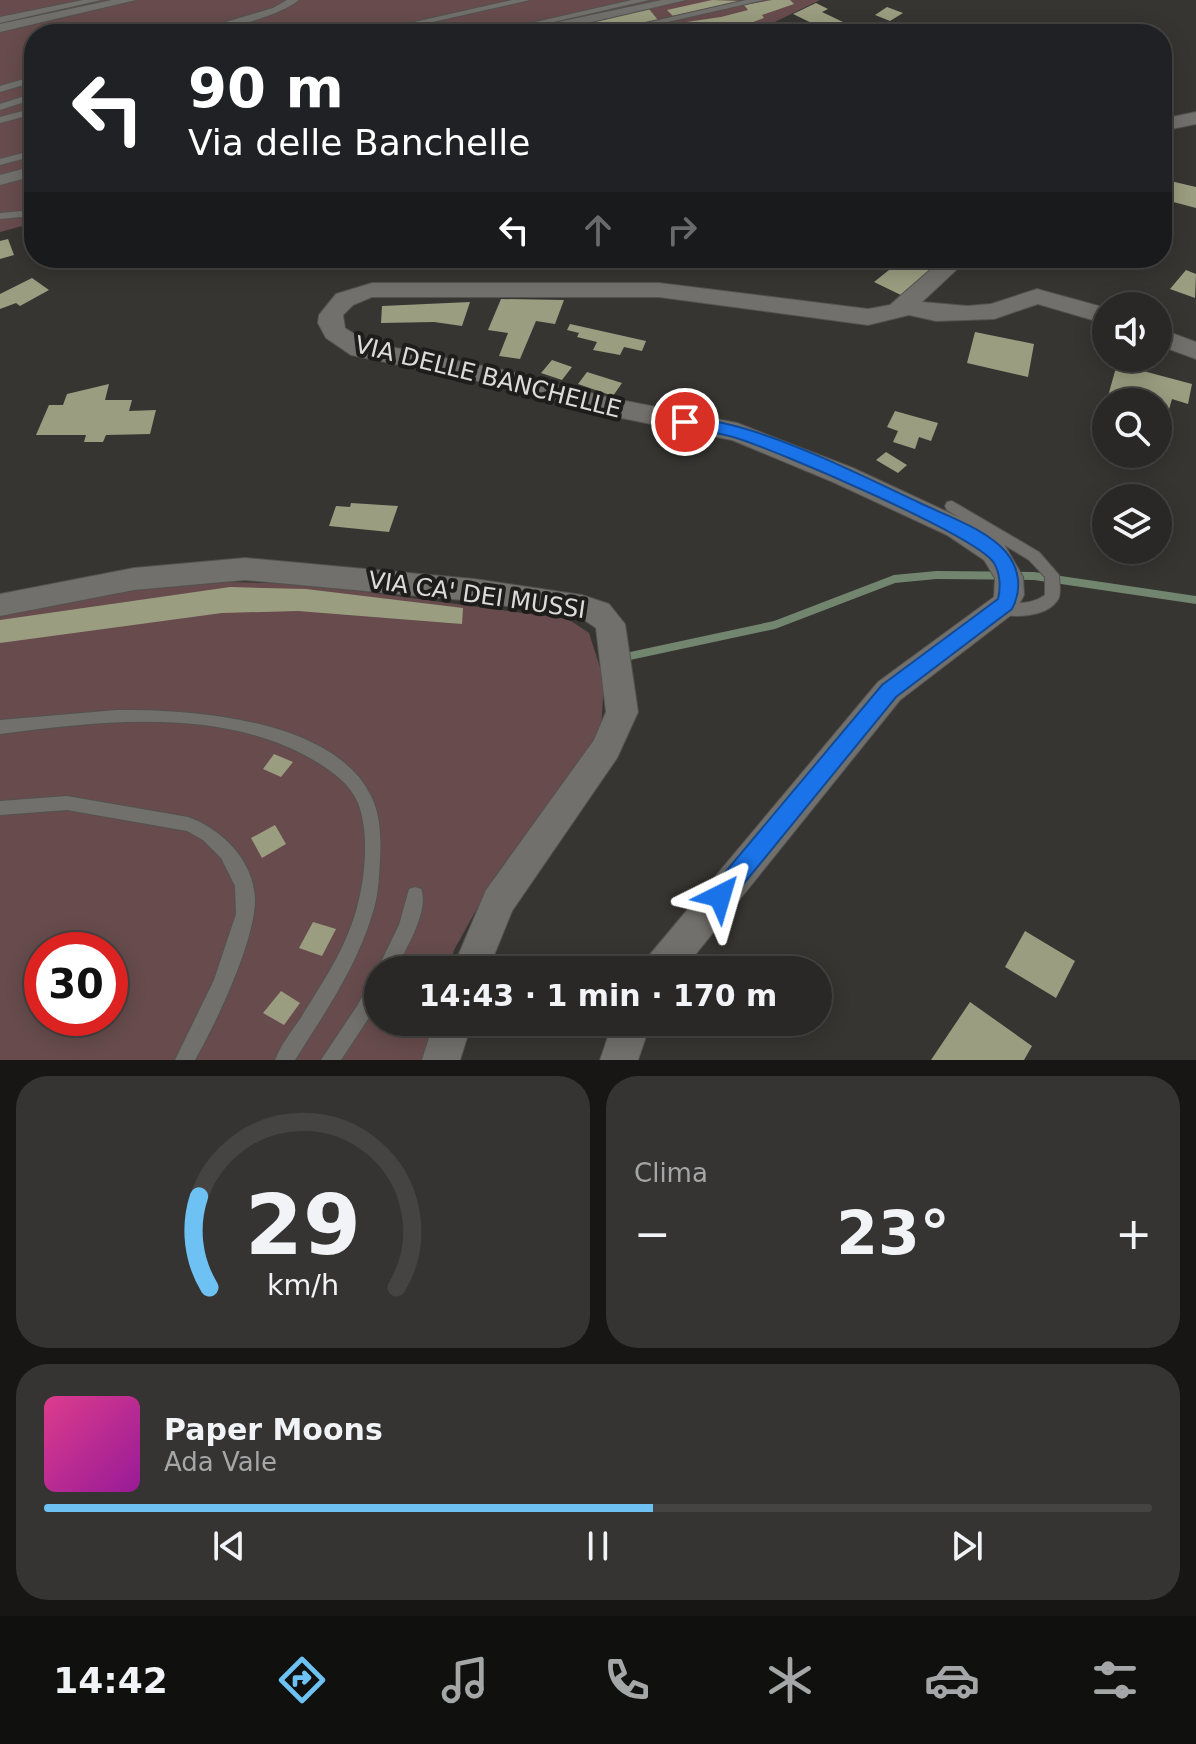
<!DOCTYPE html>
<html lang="it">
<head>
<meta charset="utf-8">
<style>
	:root { --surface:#292826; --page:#353432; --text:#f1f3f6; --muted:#a5a6a7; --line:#454443; --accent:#6ec2f3 }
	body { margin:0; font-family:"DejaVu Sans",sans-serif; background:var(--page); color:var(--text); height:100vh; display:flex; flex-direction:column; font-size:30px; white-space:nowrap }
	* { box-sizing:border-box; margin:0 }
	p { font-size:26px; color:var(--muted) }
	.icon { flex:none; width:44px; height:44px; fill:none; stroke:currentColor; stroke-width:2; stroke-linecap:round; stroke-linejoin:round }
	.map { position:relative; height:1060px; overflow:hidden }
	.drawer { display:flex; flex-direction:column; gap:16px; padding:16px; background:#171615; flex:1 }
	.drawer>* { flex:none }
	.hud { position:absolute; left:24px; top:24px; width:1148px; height:244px; border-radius:32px; box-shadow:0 4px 20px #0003,0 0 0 2px var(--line); background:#202124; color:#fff; overflow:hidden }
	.tools { position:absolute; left:1092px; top:292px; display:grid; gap:16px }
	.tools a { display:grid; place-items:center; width:80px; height:80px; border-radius:50%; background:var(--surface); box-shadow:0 4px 20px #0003,0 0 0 2px var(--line); font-size:40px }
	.speed { position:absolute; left:24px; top:932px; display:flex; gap:16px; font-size:40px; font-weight:700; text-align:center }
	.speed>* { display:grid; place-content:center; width:104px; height:104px; border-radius:50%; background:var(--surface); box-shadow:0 4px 20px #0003,0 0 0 2px var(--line); line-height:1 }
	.speed .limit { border:12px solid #d22; background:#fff; color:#111 }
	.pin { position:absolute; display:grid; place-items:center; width:68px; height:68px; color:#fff; margin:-34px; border:4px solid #fff; border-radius:50%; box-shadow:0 2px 8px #0007 }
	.me { position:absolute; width:88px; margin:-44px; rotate:40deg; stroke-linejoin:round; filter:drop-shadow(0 0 6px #0008) }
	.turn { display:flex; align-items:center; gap:28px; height:168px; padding:0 32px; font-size:36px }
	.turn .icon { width:104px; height:104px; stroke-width:2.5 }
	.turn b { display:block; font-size:56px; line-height:68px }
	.lanes { display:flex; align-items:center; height:76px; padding:0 32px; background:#0003; justify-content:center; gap:40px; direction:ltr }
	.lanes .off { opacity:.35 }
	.big { font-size:60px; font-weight:600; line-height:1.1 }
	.drawer .tile { flex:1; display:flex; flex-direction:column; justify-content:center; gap:12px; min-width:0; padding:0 28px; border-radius:32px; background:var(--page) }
	.drawer .dial { align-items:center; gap:0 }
	.dial svg { height:208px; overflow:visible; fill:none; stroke:var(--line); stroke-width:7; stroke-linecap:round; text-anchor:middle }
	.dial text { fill:var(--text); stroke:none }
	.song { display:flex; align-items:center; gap:24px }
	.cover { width:96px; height:96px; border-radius:12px; background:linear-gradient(135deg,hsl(330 70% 55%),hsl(300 70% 35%)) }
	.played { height:8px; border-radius:4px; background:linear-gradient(90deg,var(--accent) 55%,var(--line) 55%) }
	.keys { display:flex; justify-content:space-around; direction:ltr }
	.heat { display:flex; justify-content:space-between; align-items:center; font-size:44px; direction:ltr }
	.drawer .tiles { flex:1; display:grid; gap:16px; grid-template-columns:1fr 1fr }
	.tile:last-child { grid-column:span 2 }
	.trip { position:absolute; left:364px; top:956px; width:468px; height:80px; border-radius:40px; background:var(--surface); box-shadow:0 4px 20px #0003,0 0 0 2px var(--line); font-weight:600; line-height:80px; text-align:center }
	.tabs { display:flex; height:128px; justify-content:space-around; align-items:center; background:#10100f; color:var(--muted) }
	.tabs .icon { width:56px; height:56px }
	.tabs .current { color:var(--accent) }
	.tabs b { font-size:36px; color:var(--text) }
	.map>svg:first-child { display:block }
	.green { fill:#684c4d; fill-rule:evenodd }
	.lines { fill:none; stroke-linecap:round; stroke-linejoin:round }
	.stream { fill:#71856f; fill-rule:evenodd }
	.building { fill:#9b9d80 }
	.service-casing { stroke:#53524f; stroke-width:2 }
	.pedestrian-casing { stroke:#53524f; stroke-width:2 }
	.minor-casing { stroke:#53524f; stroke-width:2 }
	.service { fill:#72706c; fill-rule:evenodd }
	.pedestrian { fill:#72706c; fill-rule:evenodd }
	.minor { fill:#72706c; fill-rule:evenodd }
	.route { fill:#1a73e8; stroke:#114b97; stroke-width:2 }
	.labels { text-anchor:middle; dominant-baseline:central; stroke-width:8; stroke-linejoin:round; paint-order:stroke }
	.street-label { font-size:24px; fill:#dcdbd9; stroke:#1e1d1b }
</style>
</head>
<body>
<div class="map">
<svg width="1196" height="1060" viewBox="0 0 1196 1060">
	<rect width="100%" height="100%" fill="#373532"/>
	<!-- green -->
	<path class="green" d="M0,0h820l-70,34h-716v189l-34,9z
		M226,582l80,2 262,35 21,14 15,47 -3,51 -106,145 -41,74 -5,20h-71v52h59l-9,38h-428v-447l137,-23zM42,950h68v68h-68z"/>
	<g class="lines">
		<!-- stream -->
		<path class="stream" d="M936,571l98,1 162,24v8l-162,-24 -98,-1 -41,4 -120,46 -145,31 -4,-1 -1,-3 1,-3 4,-1 144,-31 120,-46z"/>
	</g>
	<!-- building -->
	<path class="building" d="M712,0l28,1 -67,15 -6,-6z
		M772,0h18l4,4 -32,11 2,3 -19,7 2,3 -5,1 2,3 -95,2 -4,-6 76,-11 27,-7 -4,-5z
		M816,3l12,6 -6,3 21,10 -17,8 -33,-16z
		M887,7l16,6 -13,8 -15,-6z
		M649,9l9,11 -65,14h-53z
		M784,24l13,6 -7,4h-27z
		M1162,179l34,8v21l-34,-9z
		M8,239l6,16 -14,4v-18z
		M904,258h31l10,5 -40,34 -31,-15z
		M1186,270l10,4 -1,24 -25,-9z
		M32,278l17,12 -29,16 -4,-3 -16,6v-15z
		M501,299l63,1 -9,24 -19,-3 -16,38 -21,-3 9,-23 -20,-3z
		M470,302l-8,24 -28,-4 -53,1 1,-17z
		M570,324l76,17 -4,10 -18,-4 -4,8 -27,-5 4,-8 -20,-5 2,-4 -12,-3z
		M975,332l59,12 -6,33 -61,-14z
		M552,360l20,7 -10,13 -21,-7z
		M1117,364l75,20 -4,20 -16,-5 -4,14 -10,-3v-8h-28l-22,-6z
		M587,372l35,11 -9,13 -35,-12z
		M109,384l-4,16h27l-3,11 27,-1 -6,24 -44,1 -3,7h-19l2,-7h-50l13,-30h14l4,-11z
		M895,411l43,12 -7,18 -12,-4 -4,12 -22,-7 5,-11 -11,-4z
		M886,452l21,13 -9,8 -22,-13z
		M351,503l47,3 -9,26 -60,-6 7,-20 14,1z
		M230,587l76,2 157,19 -1,16 -164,-13 -76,2 -222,30v-23z
		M274,754l19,8 -12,15 -18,-8z
		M275,825l11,19 -24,14 -11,-20z
		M313,922l23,7 -14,27 -23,-8z
		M1025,931l50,30 -19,37 -51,-31z
		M281,991l19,12 -16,22 -21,-12z
		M970,1002l62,44 -8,14h-93z"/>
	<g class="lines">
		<!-- service casing -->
		<g class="service-casing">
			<path id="service" d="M83,0h18l-101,23v-6z
				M287,0h12c-21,17 -86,34 -113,34l87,-26z
				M512,0h18l-124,28 -5,-3z
				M632,0h17l-148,34h-18z
				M746,0h18l-149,34h-18z
				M236,31h18l5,3h-28z
				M34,76v6l-34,10v-6z
				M34,93v6l-34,11v-6z
				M34,108v6l-34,9v-6z
				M34,150v6l-34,9v-6z
				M34,210v6l-34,3v-6z
				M952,501l87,51 20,23c0,8 3,20 -2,26 -12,17 -45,17 -62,12l-2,-4 2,-4c18,-4 33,2 50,-10v-18l-16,-17 -82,-50 -2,-4 2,-4z
				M117,710c74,-1 217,9 254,86 10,19 10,44 9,65 -1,18 -2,37 -8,54 -16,53 -48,99 -77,145h-20c6,-15 16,-28 25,-41 21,-34 45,-69 56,-108 9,-31 14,-77 2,-108 -8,-19 -26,-32 -43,-42 -92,-55 -214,-40 -315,-27v-14z
				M67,796l121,21c34,12 65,43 67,81 1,42 -39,125 -60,162h-20l39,-80 22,-66 -1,-28 -14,-28 -18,-18 -16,-9 -120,-21 -67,5v-14z
				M415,887l6,2c9,21 -16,62 -26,81h-17v2l-1,-2 3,-6 19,-39 10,-36z
				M378,976v28l-37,56h-20l36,-54 15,-27z"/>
		</g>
		<!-- pedestrian casing -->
		<g class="pedestrian-casing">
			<path id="pedestrian" d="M112,0h24l-136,32v-8z
				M662,0h24l-146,34h-26l7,-4z
				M34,166v10l-34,9v-10z"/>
		</g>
		<!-- minor casing -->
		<g class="minor-casing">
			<path id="minor" d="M1196,112v12l-34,7v-12z
				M944,258h25l-47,44 45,4 24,-2 46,-15 69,19v16l-68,-20 -44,15 -58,2 -27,-6 -41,10 -209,-28h-287l-19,8 -10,10 2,13 22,14 140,29 99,26 131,26 116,45 114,53 37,23 19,33 1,18 -9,17 -115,88 -217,270h-41l5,-12 231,-276 116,-85 1,-19 -11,-18 -37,-25 -114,-53 -101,-42 -126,-25 -99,-28 -156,-32 -25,-17 -8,-15 1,-8 17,-21 36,-11h287l209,26 22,-4z
				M1158,328l38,14v17l-38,-14z
				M245,558l229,21 108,16 27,9 16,20 13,88 -21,46 -105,153 -24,59h-36l34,-80 108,-150 12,-28 -10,-84 -16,-11 -106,-16 -229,-21 -111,10 -134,26v-22l134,-26z
				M434,1022h38l-12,38h-38z
				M613,1022h38l-13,38h-38z"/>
		</g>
		<!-- service -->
		<use href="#service" class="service"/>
		<!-- pedestrian -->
		<use href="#pedestrian" class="pedestrian"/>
		<!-- minor -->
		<use href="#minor" class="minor"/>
	</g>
	<!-- route -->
	<path class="route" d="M685,416c18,3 36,6 54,11 58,16 126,50 181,76 27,13 66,26 86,49 14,17 16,38 6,57l-116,88 -168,206 -8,3 -8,-3 -4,-7 4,-8 170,-203 116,-86c3,-12 2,-26 -4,-36 -17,-27 -222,-115 -261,-126 -18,-5 -37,-6 -54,-11l-3,-4z"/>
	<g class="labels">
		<!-- street labels -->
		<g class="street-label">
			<text transform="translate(488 377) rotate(14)">VIA DELLE BANCHELLE</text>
			<text transform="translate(477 595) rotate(8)">VIA CA' DEI MUSSI</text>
		</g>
	</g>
</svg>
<div class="tools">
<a><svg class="icon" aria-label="sound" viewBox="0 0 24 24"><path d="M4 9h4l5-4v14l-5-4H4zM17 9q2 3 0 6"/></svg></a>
<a><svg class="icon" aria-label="search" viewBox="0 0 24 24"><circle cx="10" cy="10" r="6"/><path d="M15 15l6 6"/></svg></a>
<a><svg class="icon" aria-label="layers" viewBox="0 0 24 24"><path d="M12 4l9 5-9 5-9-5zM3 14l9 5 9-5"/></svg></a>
</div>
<div class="speed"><div class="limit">30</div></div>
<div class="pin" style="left:685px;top:422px;background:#d93025"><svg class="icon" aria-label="arrive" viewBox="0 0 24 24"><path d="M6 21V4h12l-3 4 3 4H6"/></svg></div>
<svg class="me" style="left:720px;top:896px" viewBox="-20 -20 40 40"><path d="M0-17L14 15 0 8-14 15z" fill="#1a73e8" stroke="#fff" stroke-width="4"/></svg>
<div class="trip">14:43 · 1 min · 170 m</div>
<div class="hud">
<div class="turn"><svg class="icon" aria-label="left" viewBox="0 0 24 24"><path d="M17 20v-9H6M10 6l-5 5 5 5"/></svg><div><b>90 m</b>Via delle Banchelle</div></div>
<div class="lanes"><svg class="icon" aria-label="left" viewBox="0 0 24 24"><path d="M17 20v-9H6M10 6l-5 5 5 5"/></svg><svg class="icon off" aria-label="ahead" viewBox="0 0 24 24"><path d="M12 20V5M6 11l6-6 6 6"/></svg><svg class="icon off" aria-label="right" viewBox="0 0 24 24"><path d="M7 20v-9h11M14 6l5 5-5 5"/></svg></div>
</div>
</div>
<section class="drawer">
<div class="tiles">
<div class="tile dial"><svg viewBox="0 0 100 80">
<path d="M14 69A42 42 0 1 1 86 69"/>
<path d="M14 69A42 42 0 0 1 10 34" stroke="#6ec2f3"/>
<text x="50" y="56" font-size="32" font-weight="700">29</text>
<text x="50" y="72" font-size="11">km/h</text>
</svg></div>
<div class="tile"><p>Clima</p>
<div class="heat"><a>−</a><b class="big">23°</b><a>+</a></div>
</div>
<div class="tile">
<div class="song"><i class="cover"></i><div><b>Paper Moons</b><p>Ada Vale</p></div></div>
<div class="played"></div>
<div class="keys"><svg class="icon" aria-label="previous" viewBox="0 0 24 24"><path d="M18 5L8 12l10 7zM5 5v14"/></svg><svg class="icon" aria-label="pause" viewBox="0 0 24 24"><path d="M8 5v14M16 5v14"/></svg><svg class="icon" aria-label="next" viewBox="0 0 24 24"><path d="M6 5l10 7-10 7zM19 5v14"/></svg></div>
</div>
</div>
</section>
<nav class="tabs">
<b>14:42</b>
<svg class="icon current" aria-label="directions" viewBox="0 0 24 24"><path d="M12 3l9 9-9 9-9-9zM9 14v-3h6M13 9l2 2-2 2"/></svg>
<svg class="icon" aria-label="music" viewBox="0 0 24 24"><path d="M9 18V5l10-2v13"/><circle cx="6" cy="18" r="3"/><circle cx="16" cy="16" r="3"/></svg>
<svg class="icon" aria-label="phone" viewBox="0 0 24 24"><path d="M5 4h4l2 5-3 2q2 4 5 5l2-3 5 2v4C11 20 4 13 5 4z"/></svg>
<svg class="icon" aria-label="climate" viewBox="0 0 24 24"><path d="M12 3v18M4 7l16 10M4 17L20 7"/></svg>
<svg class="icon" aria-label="car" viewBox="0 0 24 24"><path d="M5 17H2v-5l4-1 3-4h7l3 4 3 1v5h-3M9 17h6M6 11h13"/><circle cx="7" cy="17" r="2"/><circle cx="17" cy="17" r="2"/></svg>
<svg class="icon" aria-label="filters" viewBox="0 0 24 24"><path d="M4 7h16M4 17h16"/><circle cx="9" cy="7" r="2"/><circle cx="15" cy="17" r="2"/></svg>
</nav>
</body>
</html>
